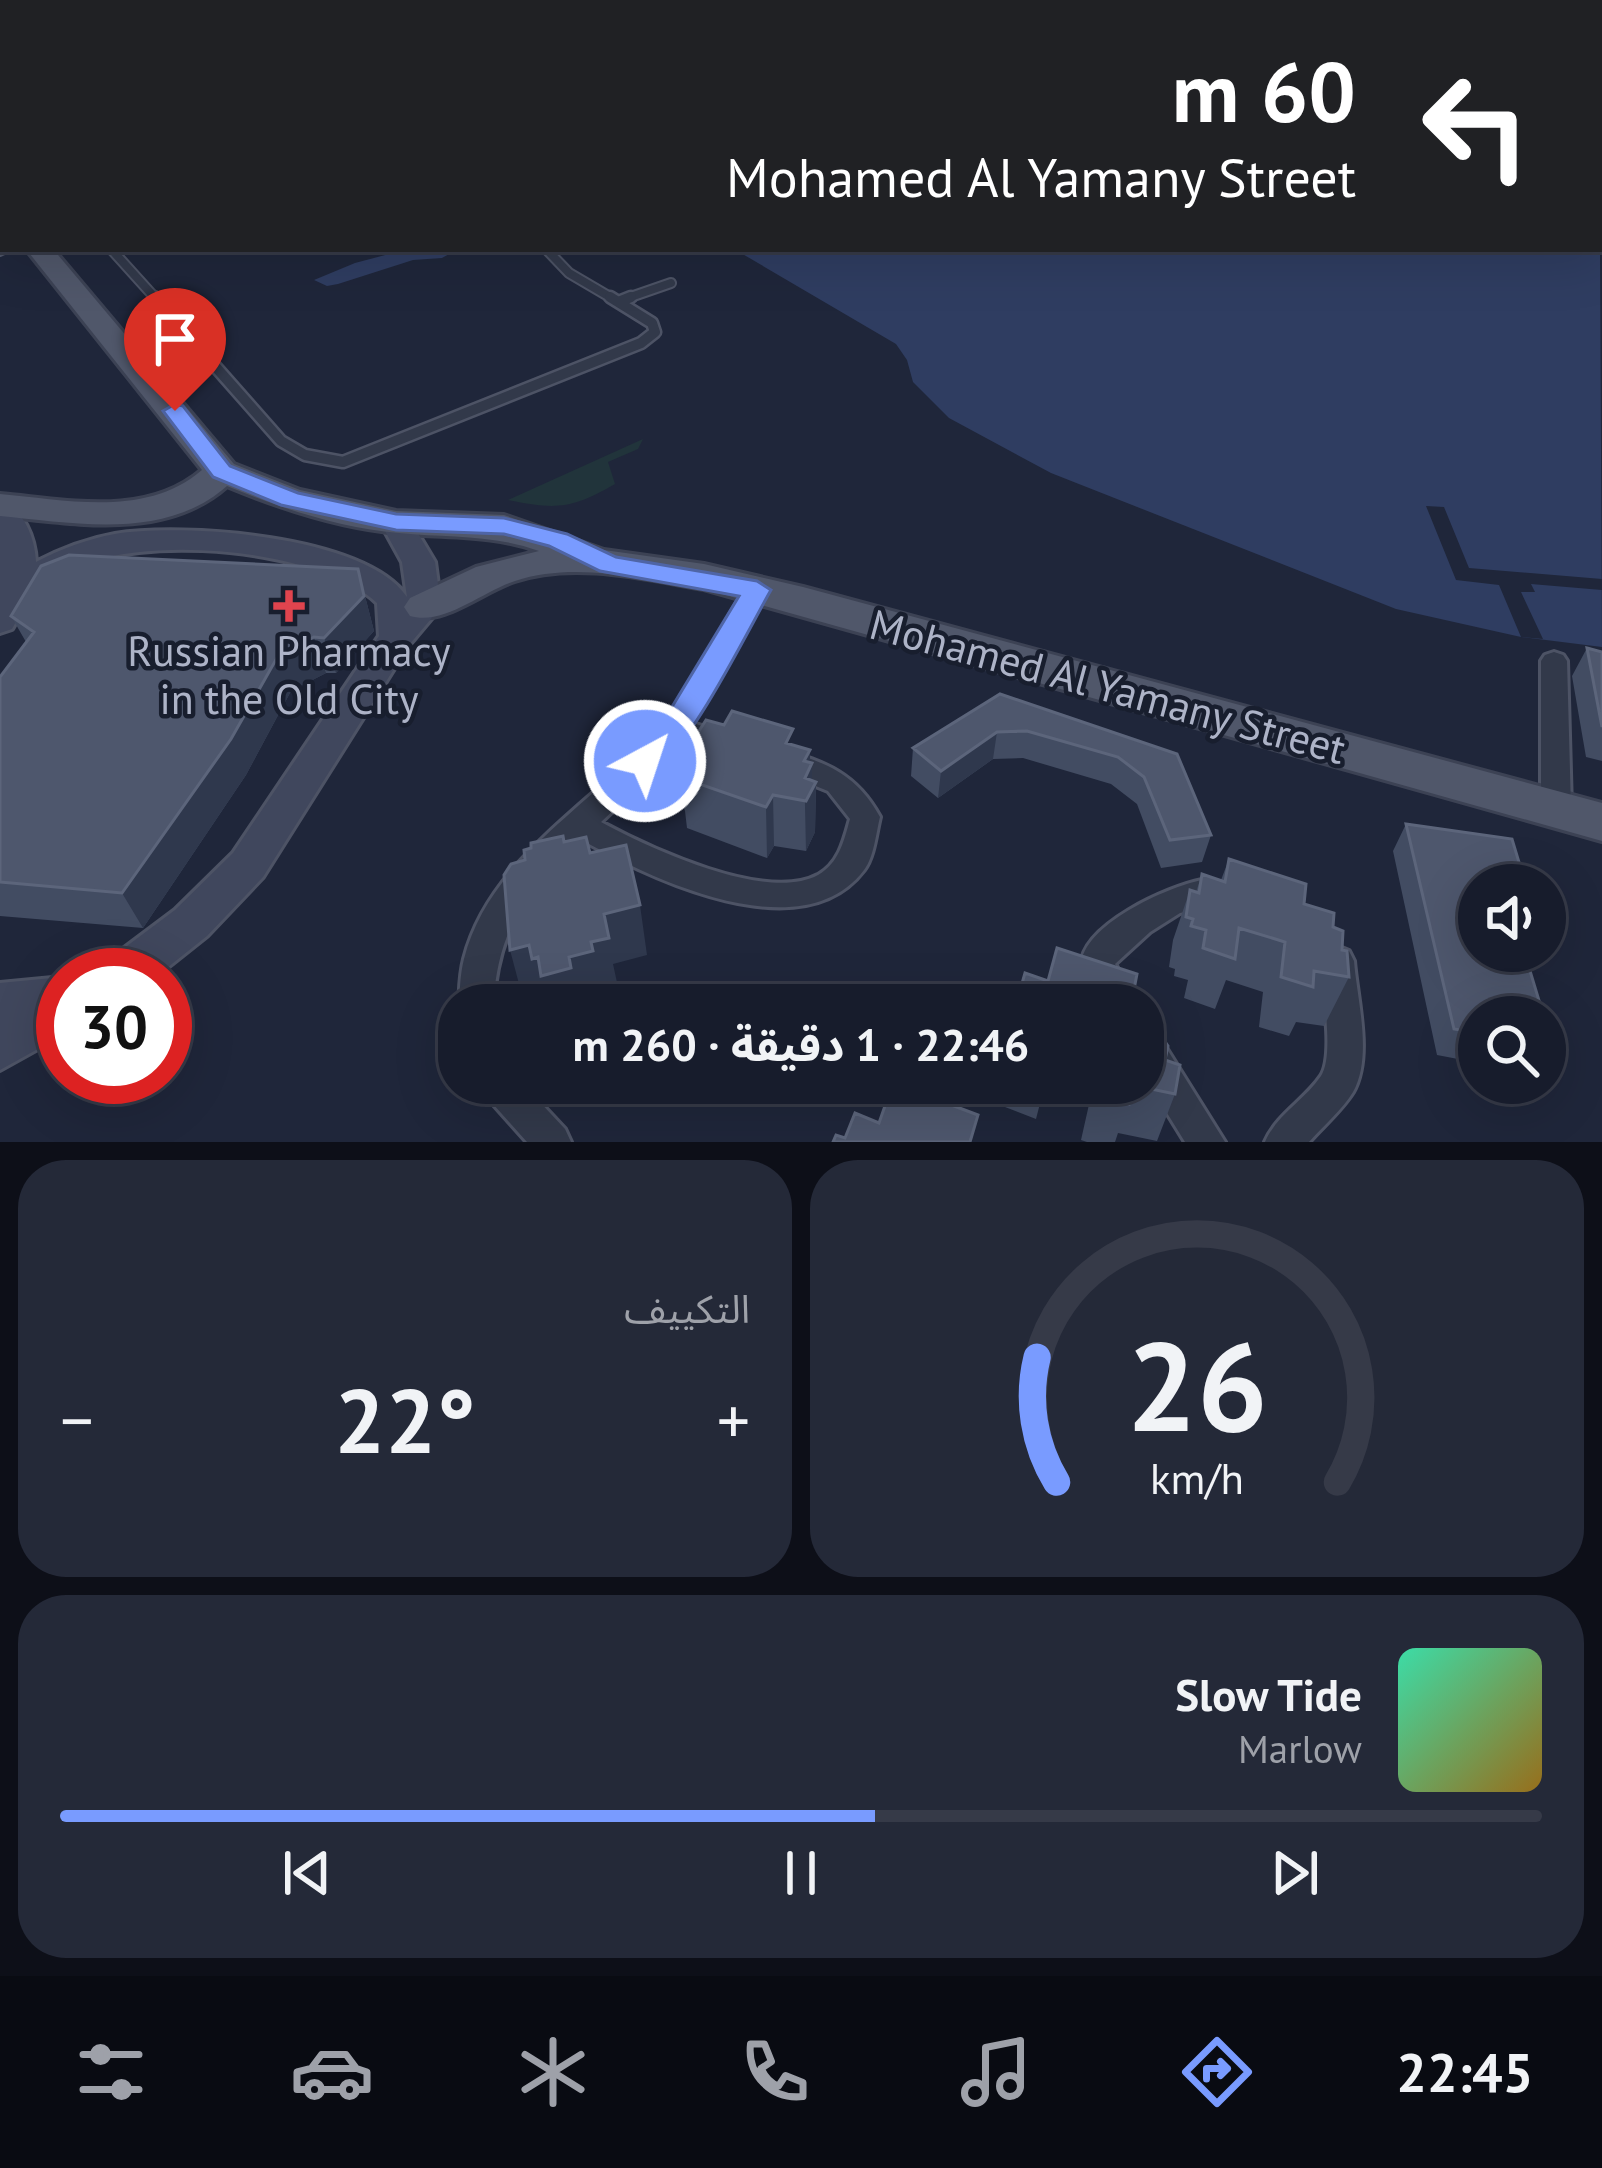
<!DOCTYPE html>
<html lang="ar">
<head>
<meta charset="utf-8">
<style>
	:root { --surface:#171c2c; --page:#242938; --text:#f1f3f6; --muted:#9ea1a9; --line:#363a48; --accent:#799bff }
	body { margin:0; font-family:"PT Sans","Noto Sans Arabic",sans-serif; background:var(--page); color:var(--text); direction:rtl; height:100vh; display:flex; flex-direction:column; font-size:45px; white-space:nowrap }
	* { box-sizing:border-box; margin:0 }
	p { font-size:39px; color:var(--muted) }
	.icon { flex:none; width:66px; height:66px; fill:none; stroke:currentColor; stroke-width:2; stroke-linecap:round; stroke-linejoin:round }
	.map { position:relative; height:1142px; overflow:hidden; direction:ltr }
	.details { display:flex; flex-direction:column; gap:18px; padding:18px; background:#0d0f18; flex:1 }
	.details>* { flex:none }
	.banner { position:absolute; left:0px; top:0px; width:1602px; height:252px; box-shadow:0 12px 48px #0002,0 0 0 3px var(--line); direction:rtl; background:#202124; color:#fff; overflow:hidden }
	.controls { position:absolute; left:1458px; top:864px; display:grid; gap:24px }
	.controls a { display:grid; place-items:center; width:108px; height:108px; border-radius:50%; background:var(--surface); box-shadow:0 12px 48px #0002,0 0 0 3px var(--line); font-size:60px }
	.speed { position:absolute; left:36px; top:948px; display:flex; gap:24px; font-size:60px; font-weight:700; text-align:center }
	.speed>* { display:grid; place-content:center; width:156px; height:156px; border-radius:50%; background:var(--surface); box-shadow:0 12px 48px #0002,0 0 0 3px var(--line); line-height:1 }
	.speed .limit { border:18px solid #d22; background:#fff; color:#111 }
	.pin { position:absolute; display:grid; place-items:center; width:102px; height:102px; color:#fff; margin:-123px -51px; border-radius:50% 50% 50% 0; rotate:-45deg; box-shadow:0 0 12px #0007 }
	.pin .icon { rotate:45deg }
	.me { position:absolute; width:132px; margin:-66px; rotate:40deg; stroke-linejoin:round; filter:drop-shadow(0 0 9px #0008) }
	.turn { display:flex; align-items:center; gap:42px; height:252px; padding:0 48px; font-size:54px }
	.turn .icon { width:156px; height:156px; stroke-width:2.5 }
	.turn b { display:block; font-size:84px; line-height:102px }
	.big { font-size:90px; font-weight:700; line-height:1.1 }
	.details .card { flex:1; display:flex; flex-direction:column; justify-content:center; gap:18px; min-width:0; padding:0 42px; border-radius:48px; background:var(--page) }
	.details .dial { align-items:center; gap:0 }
	.dial svg { height:312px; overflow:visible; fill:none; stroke:var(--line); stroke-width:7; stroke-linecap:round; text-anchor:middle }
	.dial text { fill:var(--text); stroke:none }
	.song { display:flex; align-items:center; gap:36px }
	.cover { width:144px; height:144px; border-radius:18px; background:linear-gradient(135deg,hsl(160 70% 55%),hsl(40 70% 35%)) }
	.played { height:12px; border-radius:6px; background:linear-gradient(90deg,var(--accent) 55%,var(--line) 55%) }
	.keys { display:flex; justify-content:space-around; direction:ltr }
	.heat { display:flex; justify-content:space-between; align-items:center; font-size:66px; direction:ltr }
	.details .tiles { flex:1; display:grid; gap:18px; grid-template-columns:1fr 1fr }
	.card:last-child { grid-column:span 2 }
	.trip { position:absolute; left:438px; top:984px; width:726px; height:120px; border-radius:48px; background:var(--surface); box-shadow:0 12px 48px #0002,0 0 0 3px var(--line); font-weight:700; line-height:120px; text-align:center; direction:rtl }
	.tabs { display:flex; height:192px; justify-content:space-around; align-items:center; background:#090b12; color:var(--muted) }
	.tabs .icon { width:84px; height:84px }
	.tabs .active { color:var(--accent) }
	.tabs b { font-size:54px; color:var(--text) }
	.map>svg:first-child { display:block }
	.green { fill:#21343b }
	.water { fill:#2f3d61 }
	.pier { fill:#1f263a }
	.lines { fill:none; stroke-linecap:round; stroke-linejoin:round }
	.lane-far2-casing { stroke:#4d5365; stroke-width:9 }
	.lane-far1-casing { stroke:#4d5365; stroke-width:12 }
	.lane-casing { stroke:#4d5365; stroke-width:15 }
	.street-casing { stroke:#4d5365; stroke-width:6 }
	.secondary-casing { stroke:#4d5365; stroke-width:6 }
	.primary-casing { stroke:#3c4254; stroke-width:6 }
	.lane-far2 { stroke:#32394a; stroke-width:6 }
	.lane-far1 { stroke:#32394a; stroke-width:8 }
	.lane { stroke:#32394a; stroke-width:10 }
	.street { fill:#32394a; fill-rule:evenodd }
	.secondary { fill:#40475d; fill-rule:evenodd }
	.primary { fill:#50576a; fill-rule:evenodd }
	.wall { fill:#424c62 }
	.shaded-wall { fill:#2f384d }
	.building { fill:#4e576d; stroke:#5c657b; stroke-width:3 }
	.route { fill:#799bff; stroke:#4f65a6; stroke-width:3 }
	.health-dot { fill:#e0444e; stroke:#181e2e; stroke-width:4.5 }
	.labels { text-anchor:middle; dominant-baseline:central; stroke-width:9; stroke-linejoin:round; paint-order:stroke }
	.poi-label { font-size:42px; fill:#adb3c7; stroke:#181e2e }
	.street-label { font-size:42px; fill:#adb3c7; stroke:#181e2e }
</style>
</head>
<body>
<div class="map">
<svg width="1602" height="1142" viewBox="0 0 1602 1142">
	<rect width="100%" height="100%" fill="#1f263a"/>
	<!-- green -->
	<path class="green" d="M643,439l-5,10 -30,13 7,22c-43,25 -59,26 -107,16z"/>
	<!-- water -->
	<path class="water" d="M440,0h1000l7,3h-1006z
		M1599,55l3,592 -81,-10 -125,-28 -345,-136 -102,-55 -36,-36 -6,-22 -11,-16 -162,-95h865z
		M408,249h50l-16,9 -29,2 -75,24 -11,2 -13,-6 41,-17z"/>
	<!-- pier -->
	<path class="pier" d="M1426,506l18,1 25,61 133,11v11l-71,-6 4,8h-14l22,47 -22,-2 -22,-52 -43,-5z"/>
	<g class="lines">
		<!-- lane-far2 casing -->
		<g class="lane-far2-casing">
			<path id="lane-far2" d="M131,3l22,-3"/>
		</g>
		<!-- lane-far1 casing -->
		<g class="lane-far1-casing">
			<path id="lane-far1" d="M111,249l46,51
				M546,249l23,24 46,27
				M622,300l49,-17"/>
		</g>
		<!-- lane casing -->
		<g class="lane-casing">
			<path id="lane" d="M154,297l127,144 24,14 38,7 298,-119 14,-11 -3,-9 -42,-26
				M621,301l10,-4"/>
		</g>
		<!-- street casing -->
		<g class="street-casing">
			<path id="street" d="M3,243v6h8l-11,5z
				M757,582l12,8 -76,133 36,12 4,7 -4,7 -10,3 -38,-12 -22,27 -58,55c48,26 165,81 217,53 21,-12 26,-34 32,-56l-22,-28 -57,-23 -4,-8 4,-8 10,-3c45,14 75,24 99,68 -4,16 -6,40 -16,53 -62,82 -213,9 -282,-30 -57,54 -83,85 -89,165h-34c1,-15 1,-31 5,-46 26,-103 135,-157 198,-234 35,-42 57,-95 86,-141z
				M1554,652l9,3 4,6 4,148 -5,8 -10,4 -10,-4 -5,-8v-148l4,-6z
				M1202,880l27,4 5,9 -5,9 -49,11 -30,19 -35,32 23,41h-35l-22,-39c1,-41 86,-79 121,-86z
				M1337,946l12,5 5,10c3,39 19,95 -1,131 -11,18 -30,34 -44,50h-44c12,-28 40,-42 56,-66 14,-21 1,-88 -1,-115l5,-10z
				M1143,1026l12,4 70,112h-40l-42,-68z
				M480,1083h42l43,46 6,13h-44l-42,-47z"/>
		</g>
		<!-- secondary casing -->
		<g class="secondary-casing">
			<path id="secondary" d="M0,502c24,6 35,37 36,60 25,-13 51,-23 79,-28 68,-11 251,1 292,63l-5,-35 -22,-40 16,-10 11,3 28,47 6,45 -32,38 -146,232 -56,59 -49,39h-58l7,-14 68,-51 58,-57 146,-217 -2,-33c-62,-60 -288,-79 -347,-6 -7,8 -12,22 -18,32l-12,4z
				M63,977v58l-63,35v-87z"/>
		</g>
		<!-- primary casing -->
		<g class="primary-casing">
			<path id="primary" d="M0,189h3v19l-3,-1z
				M26,249h27l181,215 66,26 96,21 108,4 100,35 100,14 99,23 799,216v38l-898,-252c-59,-10 -130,-28 -189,-8 -32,10 -71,45 -105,35l-6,-9 6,-9 66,-31 63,-16c-47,-17 -91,-13 -140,-18 -59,-5 -119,-25 -172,-47 -62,55 -152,37 -227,30v-22c68,6 146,24 202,-24z"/>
		</g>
		<!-- lane-far2 -->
		<use href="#lane-far2" class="lane-far2"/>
		<!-- lane-far1 -->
		<use href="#lane-far1" class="lane-far1"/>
		<!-- lane -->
		<use href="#lane" class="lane"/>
		<!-- street -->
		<use href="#street" class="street"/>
		<!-- secondary -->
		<use href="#secondary" class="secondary"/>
		<!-- primary -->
		<use href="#primary" class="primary"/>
	</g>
	<!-- wall -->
	<path class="wall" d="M358,569l16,62 -38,42h-10l-35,18 -45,84 -103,153 -143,-12v-239l26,-35 -15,-26z
		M1587,648l15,4v109l-16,-4 -14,-81z
		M1000,694l177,60 34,81 -9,27 -41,6 -24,-64 -26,-20 -88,-26 -30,1 -55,39 -27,-22 2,-28z
		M697,734l96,11 19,18v18l4,1 -1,50 -9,19 -32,-5 -7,12 -80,-30 -2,-17 -3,-8 -5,-50z
		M1406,824l115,45 -9,16h-33v178l-42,-8 -44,-204z
		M1229,859l75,45 29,23 9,23 7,27 -25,49 -28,-4 -7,14 -30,-9 4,-35 -37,-12 -11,29 -31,-11 4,-18 -14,-4 1,-7 -6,-2 4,-27 17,-50 6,2 6,-18 19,6z
		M1165,1060l10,34 -18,47 -39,-8 -3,9h-28l-6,-2 9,-40 -45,-16 -9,35 -31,-12 5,-22 -7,-2h140z"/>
	<!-- shaded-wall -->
	<path class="shaded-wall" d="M3,78v26h-3v-25z
		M358,569l16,62 -38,42 -12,-35z
		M314,637l12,36 -35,18 -45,84 -103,153 -21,-35 156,-237z
		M997,732l-4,27 -55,39 3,-27z
		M810,750v19l2,-6v26l4,-7 -1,50 -9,19 -2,-90z
		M773,795l1,51 -7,12 -1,-51z
		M640,905l7,50 -34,9 5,23 -18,5 -9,-50 13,-28z
		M529,945l9,12h31l24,-6 9,49 -19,5h-40l-2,-10 -18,4 -13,-49z"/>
	<!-- building -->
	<path class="building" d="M76,0h7l2,3h-29z
		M3,52v26l-3,1v-24z
		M69,555l289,14 6,27 -40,42 -10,-1 -36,19 -47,83 -109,154 -122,-11v-205l34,-45 -23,-16 30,-50z
		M1587,648l15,4v75z
		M1000,694l177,60 34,81 -41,5 -26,-63 -26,-20 -91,-26 -30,1 -56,39 -28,-23z
		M732,711l61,18 -7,14 24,7 -6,11 8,2 -7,15 11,4 -10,19 -33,-6 -7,12 -84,-29 9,-15 -12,-3 4,-5 -6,-2 13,-21 7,2 9,-14 18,5z
		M1406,824l106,15 9,30 -22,-3 6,19h-26v66h45l20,66h-65v16l-25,-4z
		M563,836l1,6 22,-5 4,16 36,-8 14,60 -36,9 5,24 -18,4 2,9 -24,6 2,11 -30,8 -3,-19 -6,2 -3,-14 -19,5 -6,-75 7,-11 14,-4 -1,-10 7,-2v-5z
		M1229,859l77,25 -2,20 30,9 -1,14 10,4 -1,19 5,1 2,26 -35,-6 -1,16 -32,-10 4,-35 -46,-14 -4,31 -32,-11 3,-18 -15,-4 2,-7 -7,-2 4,-27 9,3 3,-19 23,8z
		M1057,948l80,26 -6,31h-124l3,-14 9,3 6,-21 23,8z
		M1143,1011l12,4 1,13 12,18 -3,14 15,5 -5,29 -43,-9 -3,19 -33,-11 2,-10h45z
		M1545,1022l7,24 -7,-1z
		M893,1083l85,32 -8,27h-137l3,-7 9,3 10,-25 24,10z"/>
	<!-- route -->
	<path class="route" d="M175,404l8,2 47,60 68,27 98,21 108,4 63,16 49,23 141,24 14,9c-21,36 -86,169 -120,181 -8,3 -9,1 -18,-1l-4,-9 35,-41 75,-124 -139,-25 -51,-25 -45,-12 -108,-4 -115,-25 -68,-28 -50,-66z"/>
	<!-- markers -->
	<path class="health-dot" d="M283 588h12v12h12v12h-12v12h-12v-12h-12v-12h12z"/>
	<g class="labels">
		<!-- poi labels -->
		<g class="poi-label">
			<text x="289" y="650">Russian Pharmacy<tspan x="289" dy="48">in the Old City</tspan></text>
		</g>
		<!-- street labels -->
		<g class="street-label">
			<text transform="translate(1108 686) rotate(15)">Mohamed Al Yamany Street</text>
		</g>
	</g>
</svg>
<div class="controls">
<a><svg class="icon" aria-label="sound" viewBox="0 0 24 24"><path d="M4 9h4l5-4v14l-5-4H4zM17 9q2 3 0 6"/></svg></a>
<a><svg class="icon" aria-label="search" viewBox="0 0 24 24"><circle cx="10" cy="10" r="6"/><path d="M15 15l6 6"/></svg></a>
</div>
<div class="speed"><div class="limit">30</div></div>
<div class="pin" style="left:175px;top:411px;background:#d93025"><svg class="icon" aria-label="arrive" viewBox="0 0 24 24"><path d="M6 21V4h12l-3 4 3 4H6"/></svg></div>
<svg class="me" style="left:645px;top:761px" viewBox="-20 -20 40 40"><circle r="17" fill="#799bff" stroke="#fff" stroke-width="3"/><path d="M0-11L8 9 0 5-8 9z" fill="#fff"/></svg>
<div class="trip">22:46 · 1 دقيقة · 260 m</div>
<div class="banner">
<div class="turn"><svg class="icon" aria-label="left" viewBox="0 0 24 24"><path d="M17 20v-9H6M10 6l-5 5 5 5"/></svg><div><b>60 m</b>Mohamed Al Yamany Street</div></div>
</div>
</div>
<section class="details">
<div class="tiles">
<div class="card dial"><svg viewBox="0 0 100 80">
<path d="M14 69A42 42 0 1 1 86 69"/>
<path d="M14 69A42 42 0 0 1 9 37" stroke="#799bff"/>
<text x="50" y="56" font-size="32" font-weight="700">26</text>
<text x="50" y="72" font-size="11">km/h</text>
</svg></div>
<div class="card"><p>التكييف</p>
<div class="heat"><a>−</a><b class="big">22°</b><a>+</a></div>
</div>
<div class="card">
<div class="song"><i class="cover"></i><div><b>Slow Tide</b><p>Marlow</p></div></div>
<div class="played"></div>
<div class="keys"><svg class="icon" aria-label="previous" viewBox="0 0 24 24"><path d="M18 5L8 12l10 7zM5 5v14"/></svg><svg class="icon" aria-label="pause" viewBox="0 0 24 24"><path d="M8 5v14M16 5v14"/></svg><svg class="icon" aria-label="next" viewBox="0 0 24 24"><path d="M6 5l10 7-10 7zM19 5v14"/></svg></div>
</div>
</div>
</section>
<nav class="tabs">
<b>22:45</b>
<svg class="icon active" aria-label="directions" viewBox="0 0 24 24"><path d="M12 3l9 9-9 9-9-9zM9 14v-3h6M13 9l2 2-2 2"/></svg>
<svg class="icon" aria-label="music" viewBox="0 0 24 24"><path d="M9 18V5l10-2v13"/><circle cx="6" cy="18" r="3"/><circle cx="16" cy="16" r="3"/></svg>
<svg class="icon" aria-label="phone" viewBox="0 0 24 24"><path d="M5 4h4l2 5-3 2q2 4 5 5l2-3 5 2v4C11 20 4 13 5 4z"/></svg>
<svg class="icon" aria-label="climate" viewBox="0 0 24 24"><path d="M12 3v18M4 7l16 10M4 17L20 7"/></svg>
<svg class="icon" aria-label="car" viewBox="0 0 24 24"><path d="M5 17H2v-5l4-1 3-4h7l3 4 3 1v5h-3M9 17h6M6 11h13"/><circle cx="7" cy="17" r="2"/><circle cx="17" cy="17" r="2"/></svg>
<svg class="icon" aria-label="filters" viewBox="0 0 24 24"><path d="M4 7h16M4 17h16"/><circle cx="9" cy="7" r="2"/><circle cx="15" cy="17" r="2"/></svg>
</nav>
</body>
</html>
